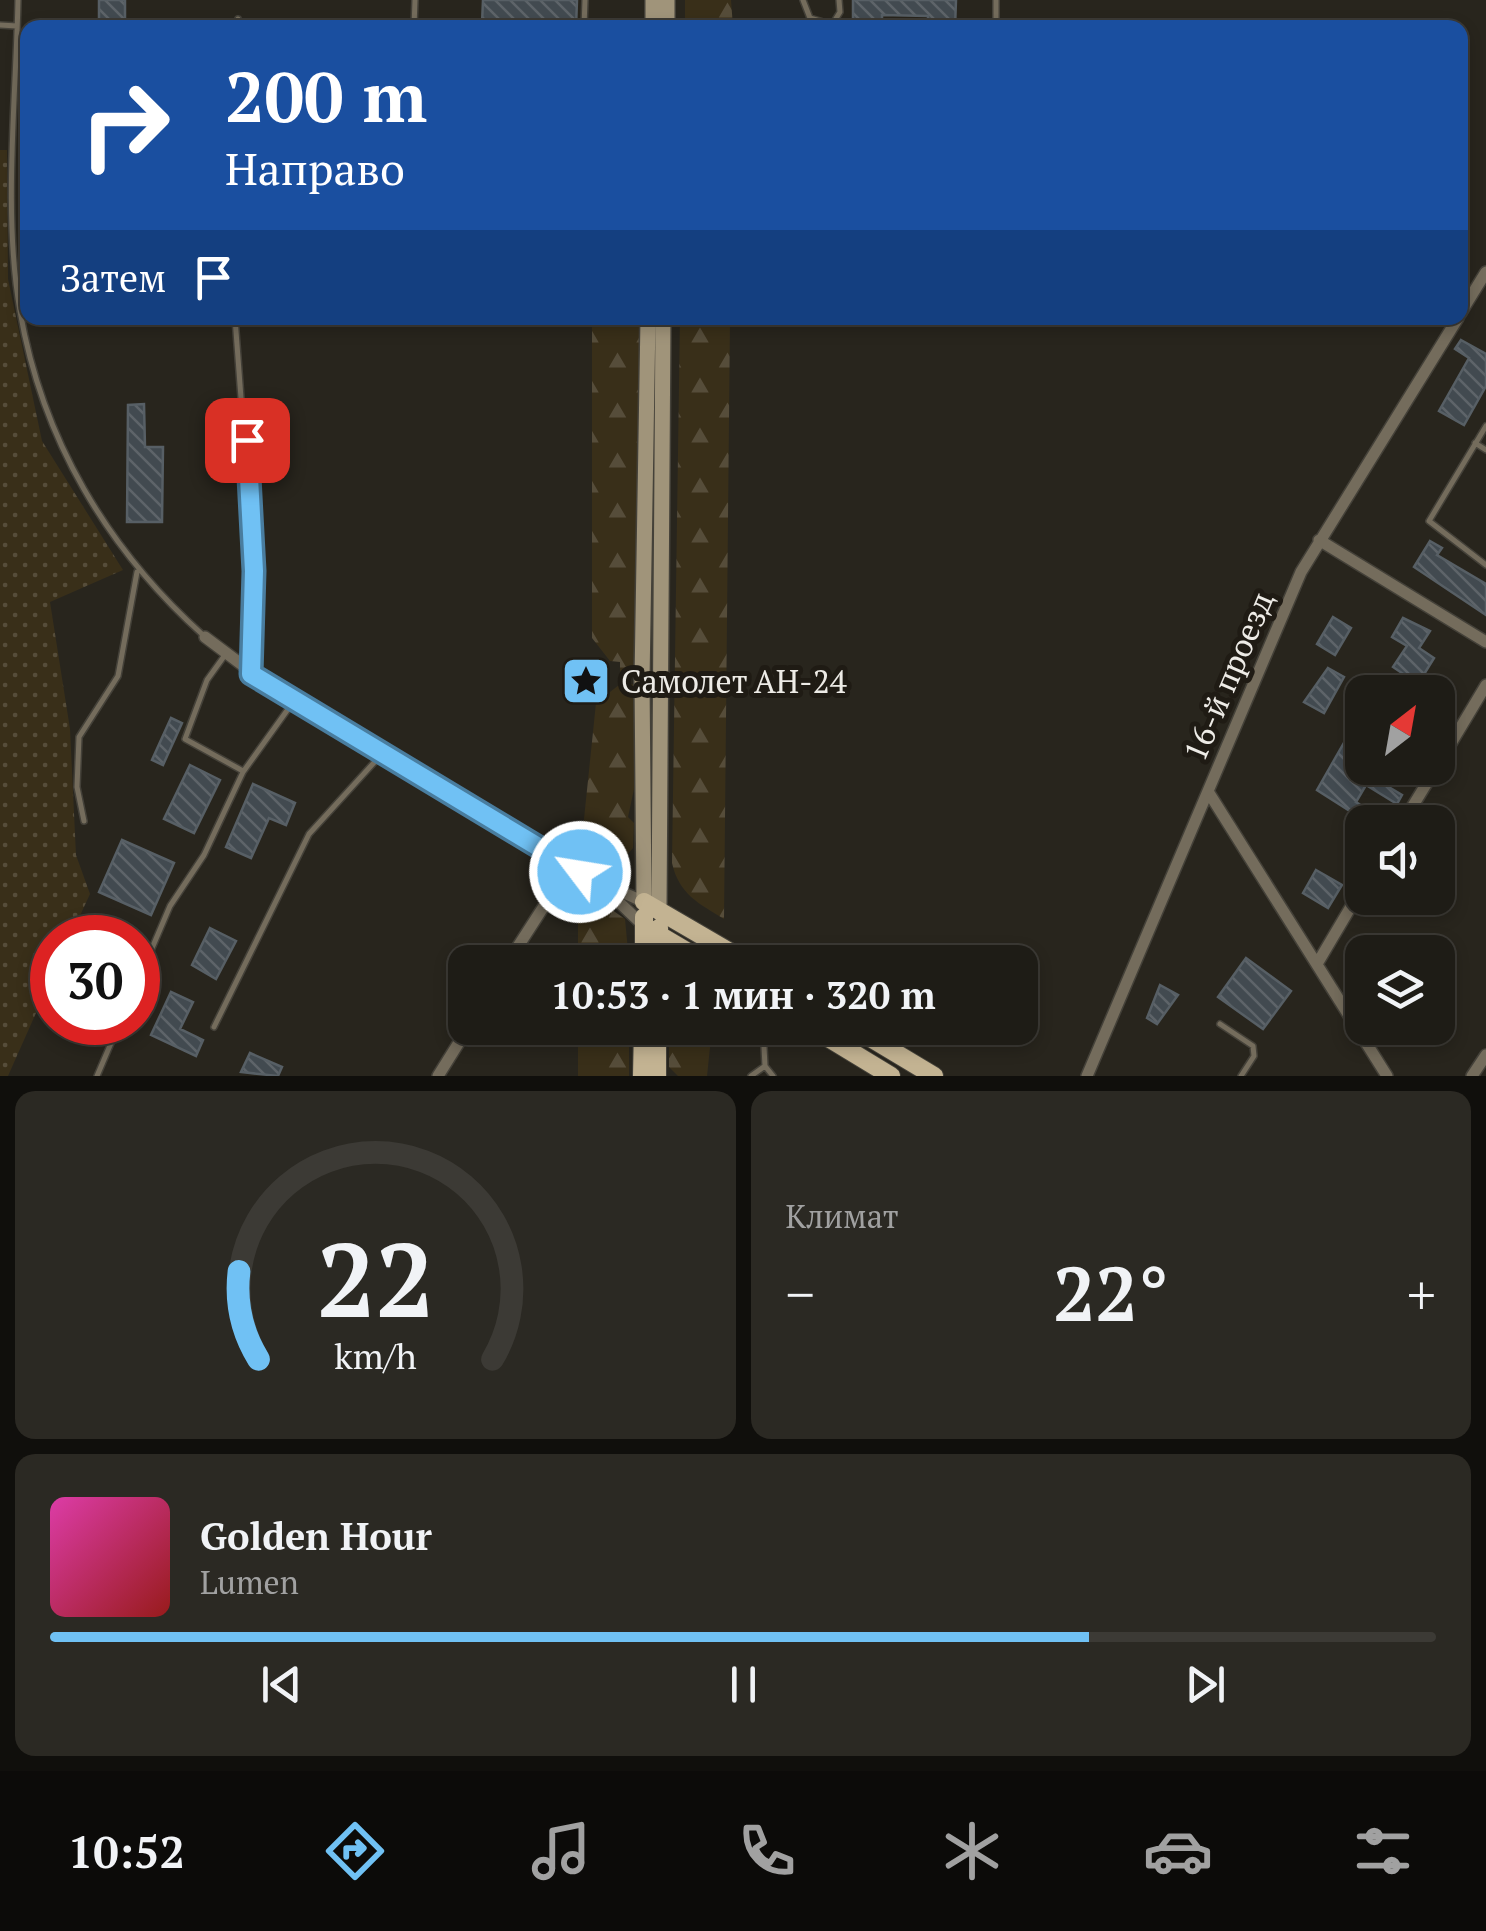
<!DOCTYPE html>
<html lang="ru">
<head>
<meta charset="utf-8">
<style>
	:root { --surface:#1e1c16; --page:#2b2923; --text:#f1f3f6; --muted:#a1a1a1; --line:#3c3a35; --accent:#70c1f4 }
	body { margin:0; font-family:"PT Serif",serif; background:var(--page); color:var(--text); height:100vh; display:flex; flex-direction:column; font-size:38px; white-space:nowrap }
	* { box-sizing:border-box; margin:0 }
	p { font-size:32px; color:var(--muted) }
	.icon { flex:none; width:55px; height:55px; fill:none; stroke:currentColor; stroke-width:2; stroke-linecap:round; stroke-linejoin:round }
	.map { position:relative; height:1076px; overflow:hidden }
	.details { display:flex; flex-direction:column; gap:15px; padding:15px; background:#100f0c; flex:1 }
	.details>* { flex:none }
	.banner { position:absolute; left:20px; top:20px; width:1448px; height:305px; border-radius:20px; box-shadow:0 5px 15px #0003,0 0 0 2px var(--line); background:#1a4fa0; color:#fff; overflow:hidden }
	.needle { width:65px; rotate:31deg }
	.fabs { position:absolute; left:1345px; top:675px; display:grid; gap:20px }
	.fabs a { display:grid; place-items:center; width:110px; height:110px; border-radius:20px; background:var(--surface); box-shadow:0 5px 15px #0003,0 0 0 2px var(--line); font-size:50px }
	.speed { position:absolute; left:30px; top:915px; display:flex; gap:20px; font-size:50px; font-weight:700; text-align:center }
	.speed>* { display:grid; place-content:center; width:130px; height:130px; border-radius:50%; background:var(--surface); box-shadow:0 5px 15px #0003,0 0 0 2px var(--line); line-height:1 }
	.speed .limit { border:15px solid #d22; background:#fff; color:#111 }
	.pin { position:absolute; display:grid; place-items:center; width:85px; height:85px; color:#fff; margin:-42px; border-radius:20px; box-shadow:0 5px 15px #0006 }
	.me { position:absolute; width:110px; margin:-55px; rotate:301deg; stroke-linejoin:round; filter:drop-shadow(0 0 8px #0008) }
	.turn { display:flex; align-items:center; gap:35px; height:210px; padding:0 40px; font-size:45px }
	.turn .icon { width:130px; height:130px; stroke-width:2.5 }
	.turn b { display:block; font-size:70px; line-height:85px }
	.then { display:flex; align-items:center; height:95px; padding:0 40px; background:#0003; gap:20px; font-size:38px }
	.big { font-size:75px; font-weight:700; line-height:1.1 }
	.details .tile { flex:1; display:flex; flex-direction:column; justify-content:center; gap:15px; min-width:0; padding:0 35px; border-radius:20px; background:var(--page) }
	.details .dial { align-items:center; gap:0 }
	.dial svg { height:260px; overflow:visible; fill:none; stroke:var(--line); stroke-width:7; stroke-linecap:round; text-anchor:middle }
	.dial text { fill:var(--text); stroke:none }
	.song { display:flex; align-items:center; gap:30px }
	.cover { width:120px; height:120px; border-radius:15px; background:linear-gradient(135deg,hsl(320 70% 55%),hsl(0 70% 35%)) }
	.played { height:10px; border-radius:5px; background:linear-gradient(90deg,var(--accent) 75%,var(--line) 75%) }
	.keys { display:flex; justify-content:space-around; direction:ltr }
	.heat { display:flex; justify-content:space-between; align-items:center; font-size:55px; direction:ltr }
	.details .tiles { flex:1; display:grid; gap:15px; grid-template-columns:1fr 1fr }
	.tile:last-child { grid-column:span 2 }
	.trip { position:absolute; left:448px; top:945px; width:590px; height:100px; border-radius:20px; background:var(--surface); box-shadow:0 5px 15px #0003,0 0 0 2px var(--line); font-weight:700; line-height:100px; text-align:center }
	.tabs { display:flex; height:160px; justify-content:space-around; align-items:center; background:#0c0b09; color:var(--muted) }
	.tabs .icon { width:70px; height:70px }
	.tabs .current { color:var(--accent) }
	.tabs b { font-size:45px; color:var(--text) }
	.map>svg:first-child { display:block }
	.grass { fill:url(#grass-dots) }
	.forest { fill:url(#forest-firs) }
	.building { fill:url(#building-back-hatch); stroke:#575f65; stroke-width:2.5 }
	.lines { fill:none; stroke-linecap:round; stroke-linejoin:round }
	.lane-casing { stroke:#444139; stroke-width:8 }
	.street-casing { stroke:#444139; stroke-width:14 }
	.secondary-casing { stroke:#444139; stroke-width:18 }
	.primary-casing { stroke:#444139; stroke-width:20 }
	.lane { stroke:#746c5c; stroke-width:5 }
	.street { stroke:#746c5c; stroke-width:11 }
	.secondary { stroke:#a0947a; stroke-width:15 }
	.primary { stroke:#c3b392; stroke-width:18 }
	.route-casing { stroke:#497d9f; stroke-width:25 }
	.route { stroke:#70c1f4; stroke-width:18 }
	.labels { text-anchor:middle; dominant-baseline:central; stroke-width:10; stroke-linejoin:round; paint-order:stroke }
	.street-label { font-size:32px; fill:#edebe6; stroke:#1f1b14 }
	.poi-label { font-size:32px; fill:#edebe6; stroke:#1f1b14; text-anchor:start }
</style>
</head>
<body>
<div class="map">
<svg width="1486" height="1076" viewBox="0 0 1486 1076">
	<defs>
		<pattern id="grass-dots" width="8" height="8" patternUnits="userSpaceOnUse" patternTransform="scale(2.5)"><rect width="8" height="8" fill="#392f19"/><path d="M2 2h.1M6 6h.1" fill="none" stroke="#564d3a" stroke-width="1.8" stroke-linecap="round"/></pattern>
		<pattern id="forest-firs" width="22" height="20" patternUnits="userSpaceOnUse" patternTransform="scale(2.5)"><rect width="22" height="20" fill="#392f19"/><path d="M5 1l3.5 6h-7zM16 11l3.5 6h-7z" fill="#564d3a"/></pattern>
		<pattern id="building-back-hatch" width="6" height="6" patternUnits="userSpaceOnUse" patternTransform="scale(2.5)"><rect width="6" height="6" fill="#424a50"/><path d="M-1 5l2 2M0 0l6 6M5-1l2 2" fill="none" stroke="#5e6469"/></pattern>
	</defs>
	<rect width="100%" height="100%" fill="#28251d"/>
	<!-- grass -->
	<path class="grass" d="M0,150h7l1,129 34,162 81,129 -73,32 20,127 6,126 14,39 -20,43 -18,1v39l-44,99h-8z"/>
	<!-- forest -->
	<path class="forest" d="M685,0h46l2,27h-48z
		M592,318h48l-4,358 -16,1v-15l-10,-1 -18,-23z
		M680,318h50l-6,601c-26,-16 -45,-25 -52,-56z
		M636,684l-2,105 -6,28 6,6 -1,25 -14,16 -38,-16 15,-145 23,-18z
		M584,890l41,29 4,43h-51v-69z
		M578,1028h51v48h-51z
		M669,1028h43l-5,48h-29l-9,-9z"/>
	<!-- building -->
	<path class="building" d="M99,0h26v28h-26z
		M483,0h94l-1,28 -94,-4z
		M853,0h103l-1,28h-27v-12l-46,-1v13h-29z
		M1461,340l25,14v32l-22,39 -25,-14 30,-53 -14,-9z
		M144,404l1,43h18l-1,75h-35l1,-117z
		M1430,541l12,7 -5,7 49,29v31l-72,-48z
		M1333,617l18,11 -16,27 -18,-11z
		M1403,618l27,13 -11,17 15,10 -16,26 -25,-17 14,-21 -15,-9z
		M1328,668l16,9 -20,36 -20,-11z
		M171,718l11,5 -19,42 -11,-5z
		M1345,741l17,11v16h16l-6,9 30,18 -5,9 -31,-19 -10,17 14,9 -6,9 -47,-30z
		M190,765l30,15 -26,53 -30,-14z
		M253,784l42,19 -9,22 -17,-7 -18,40 -25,-11z
		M122,840l52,23 -23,52 -52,-23z
		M1316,870l26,15 -14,23 -25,-15z
		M210,928l26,13 -20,38 -24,-14z
		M1246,958l45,33 -28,38 -45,-32z
		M1160,985l18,10 -21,29 -10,-6z
		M171,992l22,10 -13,27 23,11 -7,16 -45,-21z
		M250,1053l32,14 -4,9 -37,-4z"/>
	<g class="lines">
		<!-- lane casing -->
		<g class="lane-casing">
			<path id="lane" d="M18,0c-2,99 -15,214 2,311 22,128 87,238 183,324
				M803,0l7,18 20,6
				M0,25l17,1
				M237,28l1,-9
				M414,28l1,-28
				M584,28l1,-28
				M830,28l10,-16 -1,-12
				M996,28v-28
				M235,318l19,253 -3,100
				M1486,426l-57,95 57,44
				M1475,443l11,7
				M225,655l-18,25 -22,59 58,32
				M84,821l-7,-34 2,-50 39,-61 19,-104
				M138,981l32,-75 34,-51 39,-83 48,-67
				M1220,1024l33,22 1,10 -13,20
				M214,1027l95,-193 71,-78
				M765,1066l8,10
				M97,1076l23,-54
				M751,1076l14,-10 -2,-38"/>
		</g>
		<!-- street casing -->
		<g class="street-casing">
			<path id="street" d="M1460,314l26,-42
				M1319,540l167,102
				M205,637l88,66 287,170 64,29
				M1438,765l48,-80
				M1209,793l178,283
				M1403,822l33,-54
				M603,887l41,39
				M508,962l38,-59 34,-30
				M1317,964l45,-76
				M438,1076l30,-48
				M1087,1076l214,-504 157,-254
				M1472,1076l14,-21"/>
		</g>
		<!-- secondary casing -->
		<g class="secondary-casing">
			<path id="secondary" d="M653,28v-28
				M667,28v-28
				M644,902l-2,-222 6,-362
				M659,911l4,-593"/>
		</g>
		<!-- primary casing -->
		<g class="primary-casing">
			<path id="primary" d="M644,902l103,60
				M644,926l61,36
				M644,962v-45
				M658,962l1,-34
				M812,1028l79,48
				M854,1028l80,48
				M642,1076l1,-48
				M657,1076v-48"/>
		</g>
		<!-- lane -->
		<use href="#lane" class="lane"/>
		<!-- street -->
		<use href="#street" class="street"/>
		<!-- secondary -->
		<use href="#secondary" class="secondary"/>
		<!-- primary -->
		<use href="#primary" class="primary"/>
	</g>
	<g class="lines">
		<!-- route casing -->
		<g class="route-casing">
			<path id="route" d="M247,440l7,131 -3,103 329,198"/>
		</g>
		<!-- route -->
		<use href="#route" class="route"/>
	</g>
	<!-- icons -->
	<defs>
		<g id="sight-square" transform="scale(2.5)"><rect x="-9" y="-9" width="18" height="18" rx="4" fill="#70c1f4" stroke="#1f1b14"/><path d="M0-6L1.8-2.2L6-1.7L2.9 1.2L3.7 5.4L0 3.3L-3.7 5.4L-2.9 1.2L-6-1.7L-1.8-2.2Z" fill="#111"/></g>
	</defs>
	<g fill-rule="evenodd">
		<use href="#sight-square" x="586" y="681"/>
	</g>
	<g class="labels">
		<!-- street labels -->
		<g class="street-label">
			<text transform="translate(1228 676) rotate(-67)">16-й проезд</text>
		</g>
		<!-- poi labels -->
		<g class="poi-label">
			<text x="621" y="681">Самолет АН-24</text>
		</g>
	</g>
</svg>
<div class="fabs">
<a><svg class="needle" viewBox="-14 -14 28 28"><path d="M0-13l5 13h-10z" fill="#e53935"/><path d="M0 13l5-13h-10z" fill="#a1a1a1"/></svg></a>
<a><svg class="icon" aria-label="sound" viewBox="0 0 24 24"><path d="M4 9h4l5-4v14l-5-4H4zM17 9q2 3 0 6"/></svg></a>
<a><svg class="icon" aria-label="layers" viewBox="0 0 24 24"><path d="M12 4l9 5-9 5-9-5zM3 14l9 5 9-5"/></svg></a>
</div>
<div class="speed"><div class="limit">30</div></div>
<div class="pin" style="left:247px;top:440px;background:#d93025"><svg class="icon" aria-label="arrive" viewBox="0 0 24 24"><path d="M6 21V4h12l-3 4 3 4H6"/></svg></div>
<svg class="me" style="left:580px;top:872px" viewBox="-20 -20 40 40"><circle r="17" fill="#70c1f4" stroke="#fff" stroke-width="3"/><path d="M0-11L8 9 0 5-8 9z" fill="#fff"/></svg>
<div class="trip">10:53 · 1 мин · 320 m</div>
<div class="banner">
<div class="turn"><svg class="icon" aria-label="right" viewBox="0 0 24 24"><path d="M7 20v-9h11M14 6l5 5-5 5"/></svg><div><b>200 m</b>Направо</div></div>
<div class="then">Затем<svg class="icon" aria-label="arrive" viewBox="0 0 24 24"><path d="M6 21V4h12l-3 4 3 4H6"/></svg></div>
</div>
</div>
<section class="details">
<div class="tiles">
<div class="tile dial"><svg viewBox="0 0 100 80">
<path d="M14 69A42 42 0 1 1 86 69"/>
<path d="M14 69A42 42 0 0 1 8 42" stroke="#70c1f4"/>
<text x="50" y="56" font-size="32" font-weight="700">22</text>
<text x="50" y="72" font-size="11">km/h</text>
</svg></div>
<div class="tile"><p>Климат</p>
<div class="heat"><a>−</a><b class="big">22°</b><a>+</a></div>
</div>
<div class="tile">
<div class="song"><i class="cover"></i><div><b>Golden Hour</b><p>Lumen</p></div></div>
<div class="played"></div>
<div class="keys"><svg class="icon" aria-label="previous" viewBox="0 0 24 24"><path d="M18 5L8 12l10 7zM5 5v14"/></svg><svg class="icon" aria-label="pause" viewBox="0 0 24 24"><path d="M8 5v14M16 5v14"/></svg><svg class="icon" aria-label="next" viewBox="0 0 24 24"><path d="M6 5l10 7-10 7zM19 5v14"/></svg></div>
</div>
</div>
</section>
<nav class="tabs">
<b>10:52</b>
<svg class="icon current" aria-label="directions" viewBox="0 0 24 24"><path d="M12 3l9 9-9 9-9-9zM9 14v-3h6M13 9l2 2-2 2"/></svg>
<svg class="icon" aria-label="music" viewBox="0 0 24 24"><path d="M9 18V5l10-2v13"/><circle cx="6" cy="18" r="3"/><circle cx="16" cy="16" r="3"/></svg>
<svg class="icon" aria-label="phone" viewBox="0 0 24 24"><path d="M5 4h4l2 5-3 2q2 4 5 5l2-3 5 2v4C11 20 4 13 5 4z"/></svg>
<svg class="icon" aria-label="climate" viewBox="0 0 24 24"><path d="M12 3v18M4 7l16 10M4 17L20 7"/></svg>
<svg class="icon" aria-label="car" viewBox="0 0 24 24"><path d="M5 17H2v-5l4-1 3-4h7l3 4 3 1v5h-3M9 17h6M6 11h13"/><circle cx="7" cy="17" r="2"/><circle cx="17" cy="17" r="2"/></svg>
<svg class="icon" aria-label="filters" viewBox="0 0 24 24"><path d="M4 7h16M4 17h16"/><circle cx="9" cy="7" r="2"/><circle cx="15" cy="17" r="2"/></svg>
</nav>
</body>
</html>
